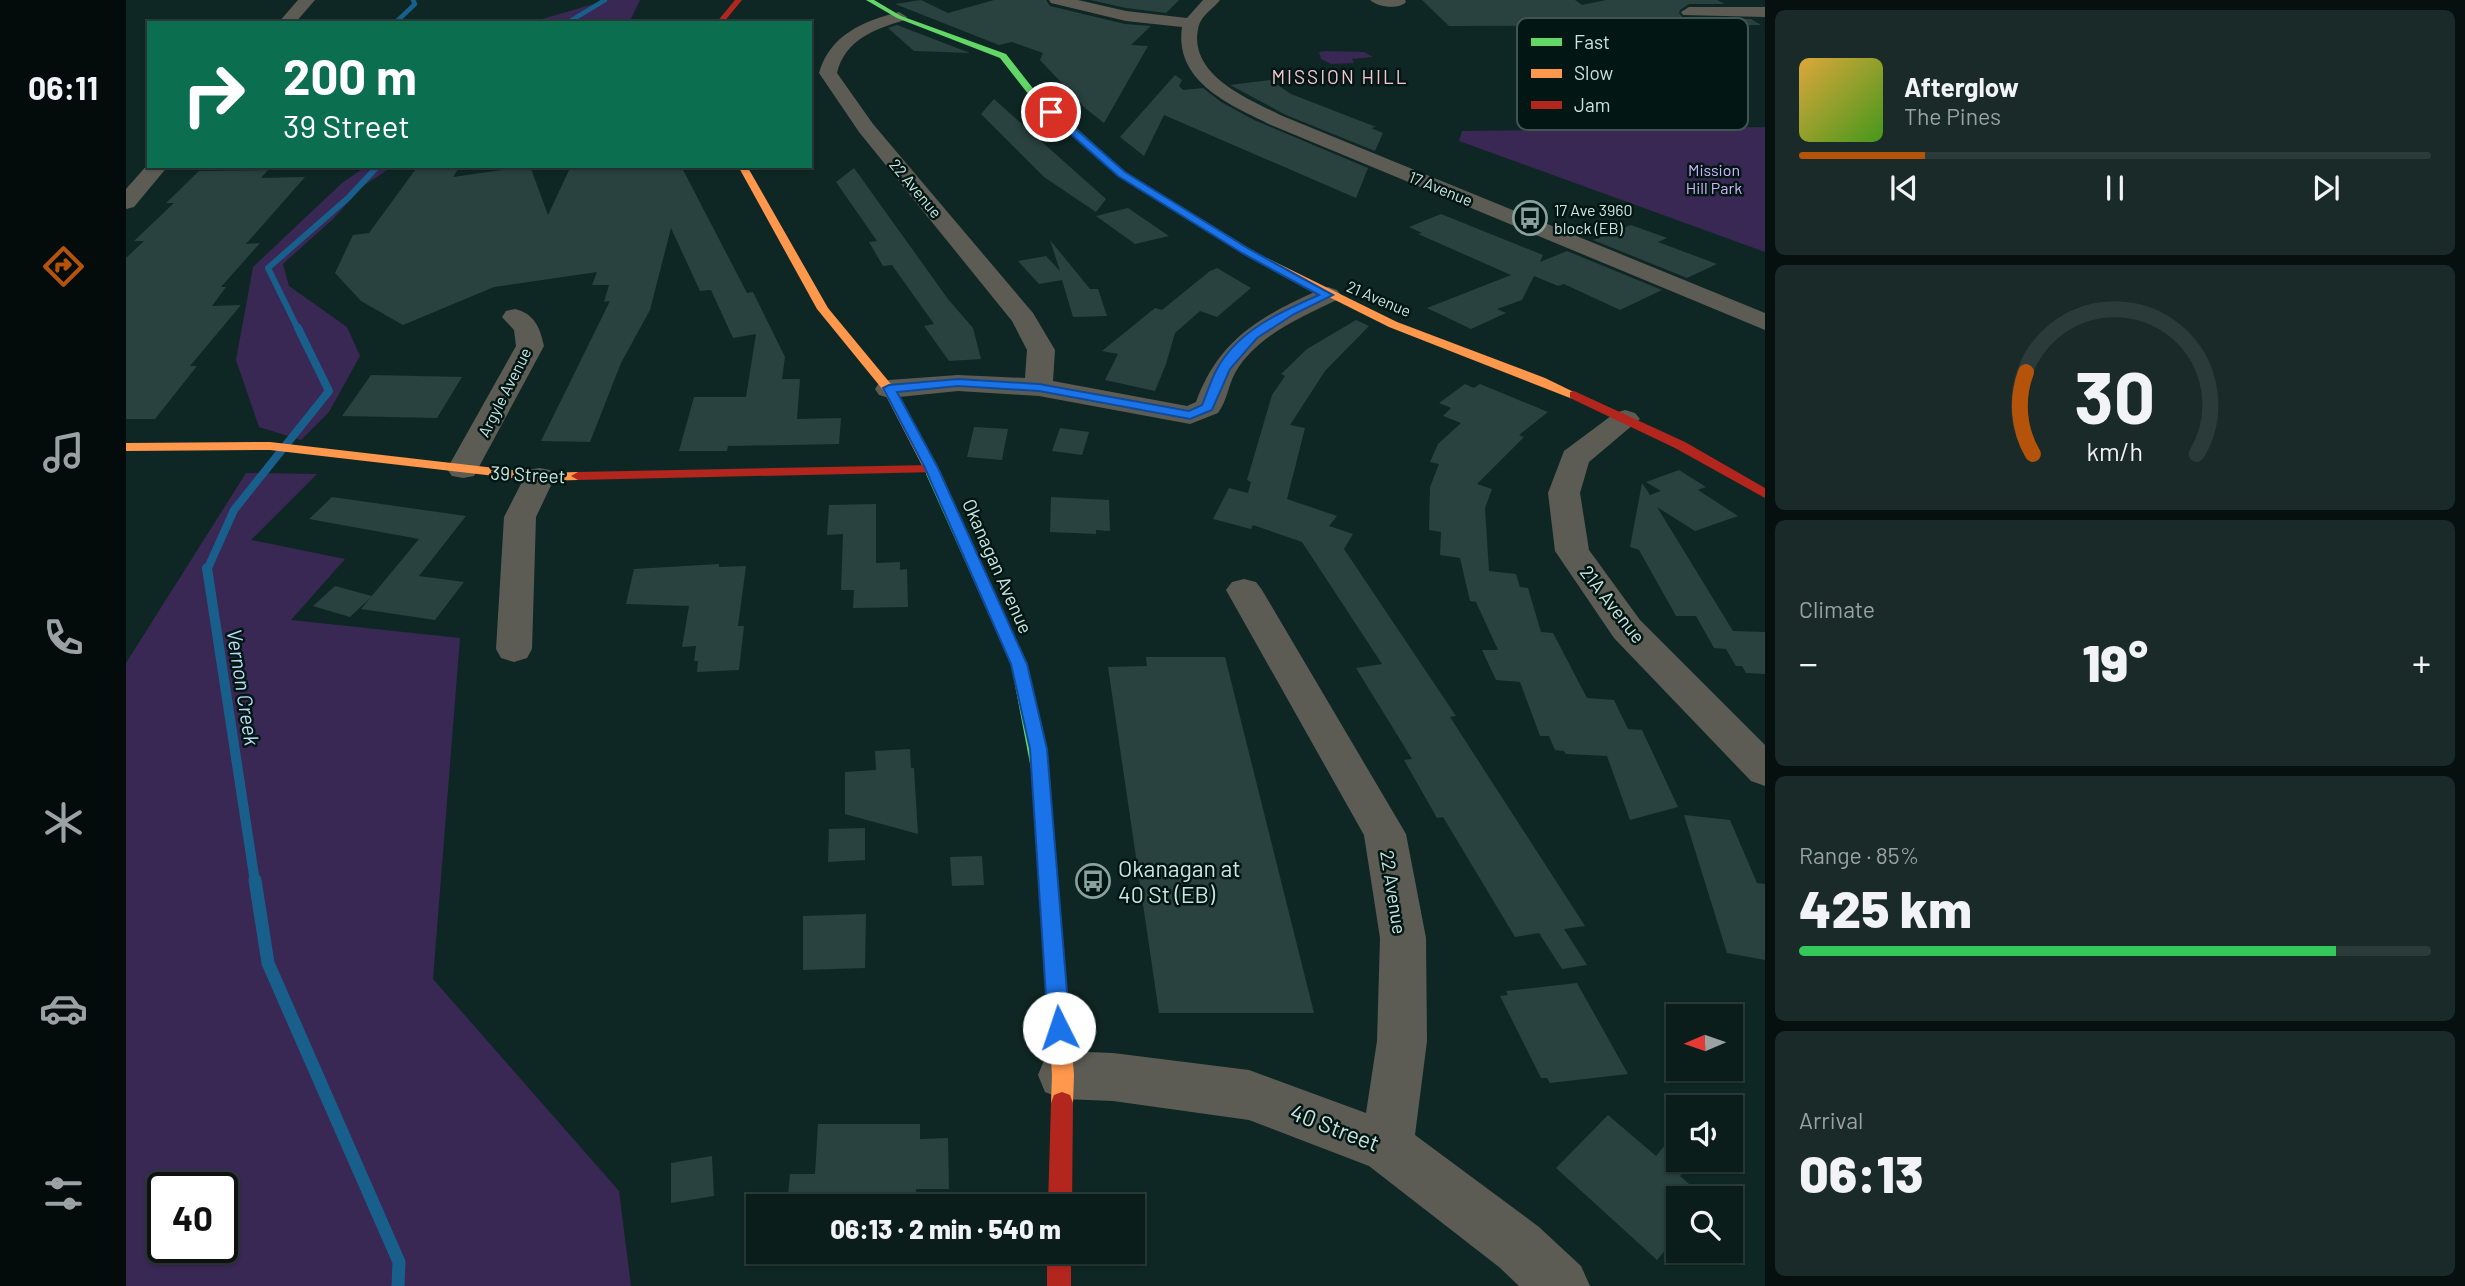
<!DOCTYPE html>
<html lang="en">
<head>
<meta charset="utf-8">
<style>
	:root { --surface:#0b1d1b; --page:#192a28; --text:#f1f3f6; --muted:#9aa2a3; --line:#2b3b3a; --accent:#b45309 }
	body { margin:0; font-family:Barlow,sans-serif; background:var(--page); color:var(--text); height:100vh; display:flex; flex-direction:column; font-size:26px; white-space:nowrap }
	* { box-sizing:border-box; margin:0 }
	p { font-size:23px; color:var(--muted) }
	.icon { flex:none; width:38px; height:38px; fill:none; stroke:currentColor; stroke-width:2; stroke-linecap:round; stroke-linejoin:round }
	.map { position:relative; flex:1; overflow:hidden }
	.sheet { display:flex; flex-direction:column; gap:10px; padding:10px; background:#06100f; width:700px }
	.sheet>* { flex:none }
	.hud { position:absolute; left:21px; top:21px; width:665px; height:147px; border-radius:0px; box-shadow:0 2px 5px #0004,0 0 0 2px var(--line); background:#0b6e4f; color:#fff; overflow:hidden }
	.needle { width:46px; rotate:268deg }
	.controls { position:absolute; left:1540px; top:1004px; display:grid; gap:14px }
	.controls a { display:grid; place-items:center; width:77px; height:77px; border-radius:0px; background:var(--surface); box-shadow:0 2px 5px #0004,0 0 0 2px var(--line); font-size:35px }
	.speed { position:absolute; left:21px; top:1172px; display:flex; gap:14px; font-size:35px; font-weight:700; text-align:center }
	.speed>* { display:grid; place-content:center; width:91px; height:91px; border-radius:50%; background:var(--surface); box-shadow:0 2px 5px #0004,0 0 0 2px var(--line); line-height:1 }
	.speed .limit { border:4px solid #111; border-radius:10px; background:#fff; color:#111 }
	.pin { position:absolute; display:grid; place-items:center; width:60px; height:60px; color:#fff; margin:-30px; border:4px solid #fff; border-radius:50%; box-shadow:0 2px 7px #0007 }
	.me { position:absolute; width:77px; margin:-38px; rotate:356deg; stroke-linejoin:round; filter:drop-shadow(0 0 5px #0008) }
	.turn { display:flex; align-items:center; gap:24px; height:147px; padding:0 21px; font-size:32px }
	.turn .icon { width:91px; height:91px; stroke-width:2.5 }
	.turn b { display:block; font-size:49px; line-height:60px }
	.big { font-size:52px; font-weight:800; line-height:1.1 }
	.sheet .card { flex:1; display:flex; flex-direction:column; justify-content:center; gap:10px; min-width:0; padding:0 24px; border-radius:10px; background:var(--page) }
	.sheet .dial { align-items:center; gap:0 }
	.dial svg { height:182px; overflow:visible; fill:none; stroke:var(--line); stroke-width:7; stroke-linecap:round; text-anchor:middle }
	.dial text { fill:var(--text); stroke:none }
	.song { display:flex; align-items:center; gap:21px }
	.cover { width:84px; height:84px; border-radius:10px; background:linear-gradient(135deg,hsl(40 70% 55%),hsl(100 70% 35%)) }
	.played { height:7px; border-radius:4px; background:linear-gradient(90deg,var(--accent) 20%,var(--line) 20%) }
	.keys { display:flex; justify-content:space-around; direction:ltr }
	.heat { display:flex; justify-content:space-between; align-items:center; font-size:38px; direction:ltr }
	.charge { height:10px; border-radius:5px; background:linear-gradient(90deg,#34c759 85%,var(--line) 0) }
	.trip { position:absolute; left:620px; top:1194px; width:399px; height:70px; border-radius:0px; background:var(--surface); box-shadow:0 2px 5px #0004,0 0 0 2px var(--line); font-weight:800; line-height:70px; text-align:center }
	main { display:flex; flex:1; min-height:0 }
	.dock { display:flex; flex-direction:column; width:126px; justify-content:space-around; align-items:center; background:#040c0b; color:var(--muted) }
	.dock .icon { width:49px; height:49px }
	.dock .on { color:var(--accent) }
	.dock b { font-size:32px; color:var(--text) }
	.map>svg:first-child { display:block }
	.green { fill:#392754; fill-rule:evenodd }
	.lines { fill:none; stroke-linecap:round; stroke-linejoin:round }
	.stream-far4 { stroke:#195f8c; stroke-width:4.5 }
	.stream-far3 { stroke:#195f8c; stroke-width:6 }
	.stream-far2 { stroke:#195f8c; stroke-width:8 }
	.stream-far1 { stroke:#195f8c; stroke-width:10 }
	.stream { stroke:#195f8c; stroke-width:13 }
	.building { fill:#29413f }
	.street { fill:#5c5c55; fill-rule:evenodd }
	.fast { fill:#63d668; fill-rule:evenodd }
	.slow { fill:#ff974d; fill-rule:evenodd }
	.jam { fill:#b3261e; fill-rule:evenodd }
	.route { fill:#1a73e8; stroke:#114b97; stroke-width:2 }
	.labels { text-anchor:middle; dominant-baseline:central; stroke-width:5; stroke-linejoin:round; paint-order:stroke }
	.far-park-label { font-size:16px; fill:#d2b3fe; stroke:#021714 }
	.far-street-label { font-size:16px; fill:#cae5e0; stroke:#021714 }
	.far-poi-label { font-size:16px; fill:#cae5e0; stroke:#021714; text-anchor:start }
	.far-quarter-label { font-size:19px; letter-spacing:2px; fill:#f8c5d0; stroke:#021714 }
	.street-label { font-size:19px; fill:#cae5e0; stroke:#021714 }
	.water-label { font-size:21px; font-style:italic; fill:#badcf9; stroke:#021714 }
	.near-poi-label { font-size:23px; fill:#cae5e0; stroke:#021714; text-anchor:start }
	.near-street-label { font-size:23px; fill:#cae5e0; stroke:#021714 }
	.key { fill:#021714; stroke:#3e5551; stroke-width:2 }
	.key-label { font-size:19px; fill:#cae5e0 }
</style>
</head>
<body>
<main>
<nav class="dock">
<b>06:11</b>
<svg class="icon on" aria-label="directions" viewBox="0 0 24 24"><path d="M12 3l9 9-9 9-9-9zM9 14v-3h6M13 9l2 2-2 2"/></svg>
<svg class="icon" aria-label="music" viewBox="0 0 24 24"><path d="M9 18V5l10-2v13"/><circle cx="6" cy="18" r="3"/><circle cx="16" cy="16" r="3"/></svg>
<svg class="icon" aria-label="phone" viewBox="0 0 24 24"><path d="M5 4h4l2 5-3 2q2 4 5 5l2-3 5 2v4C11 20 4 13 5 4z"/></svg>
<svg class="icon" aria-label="climate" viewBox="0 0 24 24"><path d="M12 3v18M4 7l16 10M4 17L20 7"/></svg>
<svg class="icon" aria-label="car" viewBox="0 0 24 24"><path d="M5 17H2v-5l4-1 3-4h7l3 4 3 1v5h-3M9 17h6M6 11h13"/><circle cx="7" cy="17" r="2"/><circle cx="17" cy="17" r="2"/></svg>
<svg class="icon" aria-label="filters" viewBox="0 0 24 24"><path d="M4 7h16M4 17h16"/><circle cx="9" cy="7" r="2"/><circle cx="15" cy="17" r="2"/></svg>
</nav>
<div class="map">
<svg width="1639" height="1286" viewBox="0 0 1639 1286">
	<rect width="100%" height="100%" fill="#0f2724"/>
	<!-- green -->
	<path class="green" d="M482,0h32l-9,19 -10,4h-93z
		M1200,51l38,1 9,5 -21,2 2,4 -23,1 -10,-5 -2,-7z
		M1639,127v125l-306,-111 3,-10z
		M241,166h26l-31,21 -28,31 -51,46 6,22 58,41 13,29 -31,56 -28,28 -42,-13 -23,-67 17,-93 89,-84z
		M120,473l71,1 -66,66 94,19 -54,61 169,18 -27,341 186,212 12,95h-505v-623zM96,1188v60h-59v-60z"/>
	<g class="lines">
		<!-- stream-far4 -->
		<path class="stream-far4" d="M269,23l20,-19 -2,-4
			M441,23l38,-23"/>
		<!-- stream-far3 -->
		<path class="stream-far3" d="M172,329l-30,-61 80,-70 30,-32"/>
		<!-- stream-far2 -->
		<path class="stream-far2" d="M81,570l27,-60 95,-119 -31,-63"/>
		<!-- stream-far1 -->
		<path class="stream-far1" d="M81,568l48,314"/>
		<!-- stream -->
		<path class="stream" d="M129,880l13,83 131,299 -1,24"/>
	</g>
	<!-- building -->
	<path class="building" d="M795,0l27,13 46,-13h52l4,6 75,18 26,2 -20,19 17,1 -44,77 -19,-15 -45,-48 3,-7 -31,-11 -13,3 -104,-41z
		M964,0h89l-13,13 -40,-5z
		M1296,0h153l7,5 24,-5h111l8,4h-36l-9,6 -1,3 4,5 68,1 10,6 -312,1z
		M771,25l73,28 -56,-2 -26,-23z
		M1049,75l7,5 -3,6 4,4 20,-2 18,14 33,18 114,48 -12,30 -192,-83 -20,41 -24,-19z
		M1144,80l21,14 85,33 -5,1 12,5 -8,18 -89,-36 -56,-30z
		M868,99l112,100 -10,13 -52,-35 -63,-63z
		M292,166h42l-7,11 77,-11 18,49 23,-49h110l66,127 6,-1 32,65 -3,22h18l-3,40 44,-1 -2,26 -111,2 -1,5h-48l15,-54h52l10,-63 -23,4 -22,-48 -11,1 -29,-63 -21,82 -29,53 -31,79 -49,-1 69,-140 -6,1 5,-17h-17l5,-13 -103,15 -91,38 -42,-24 -26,-28 18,-38 16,-2z
		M728,168l94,131 25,29 8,31 -32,2 -25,-35 10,-2 -42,-59 -9,1 -14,-24 8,-1 -41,-59z
		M142,170l-7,8 44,-1 -59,67 14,-1 -39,44h5l-14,19 29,-1 -51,61h7l-42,53h-29v-161l18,-17h-10l40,-38h-8l33,-32z
		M1002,208l41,28 -34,8 -39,-28z
		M1315,214l102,41 -3,7 27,-11 95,39 -42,20 -56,-26 -6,2 -24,-10 -12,24 -25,9 9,4 -35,16 -44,-21 84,-33 -93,-41 4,-1 -13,-6z
		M1505,225l36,13 -9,4 59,22 -30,14 -94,-38z
		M924,240l40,49h8l9,27 -34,1 -11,-37 -23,4 -21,-23 28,-5 14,15z
		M1091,268l34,20 -34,29 -17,-6 -25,22 -9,31 -11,27 -50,-11 13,-26 -16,-3 53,-43 7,2 48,-39z
		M1230,320l13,6 -44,45 -35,54 15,3 -18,71 50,17 -8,10 24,8 -9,15 112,167 -6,1 135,209 -21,3 23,36 -25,4 -23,-36 -24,4 -72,-120 -6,1 -33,-58 8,-1 -56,-91 26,-4 -80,-122 -49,-17 -2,4 -38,-10 16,-31 19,5 3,-11 -4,-2 25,-85 13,-19 -4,-2 26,-25z
		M245,375l91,2 -25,41 -95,-2z
		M1339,384l9,4 6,-4 68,28 -29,23 5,2 -47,47 15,5 -7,19 4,63 27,3 4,13 8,1 13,44 12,1 34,65 27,2 14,29 14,1 36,77 -48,13 -23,-64 -41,-2 -2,-3 -9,-1 -6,-14h-9l-20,-54 -24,-2 -14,-30h16l-22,-48 -6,-1 -10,-43 -20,-3 1,-23 -12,-2 1,-43 9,-23 -9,-2 8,-18 23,-21 -18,-7 8,-8 -12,-5z
		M848,427l34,2 -6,31 -35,-3z
		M934,428l29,4 -7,23 -30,-4z
		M1553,470l27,17 -8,3 40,26 -43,15 -38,-24 76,124 32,1v42l-19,-1 -4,-7h-6l-10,-17 -12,-1 -18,-32h-20l-37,-66 -9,-3 12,-64 8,12 11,-4 -15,-9z
		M206,497l134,19 -47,60 45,6 -29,38 -74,-11 58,-70 -110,-20z
		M925,497l58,3 1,31 -14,-1v4l-46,-2z
		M750,504v59l24,-1v8l7,-1 1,38 -55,1 1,-18h-13l2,-56 -16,1 2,-30z
		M593,564v3l27,-1 -8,60h6l-5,44 -42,2 1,-11h-4l2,-15 -14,1 7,-41 -63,-2 8,-35z
		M209,586l37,10 -22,21 -37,-11z
		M1020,657h79l89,356h-155l-51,-346 39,-1z
		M784,749l1,19h3l4,66 -73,-20v-42l31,-2 -1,-19z
		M1558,815l46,5 27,63 8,1v76l-38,-7z
		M739,828v32l-37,2 1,-33z
		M856,856l2,29 -32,1 -2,-29z
		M740,914l-1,54 -62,2v-54z
		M1451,983l51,91 -78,9 -3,-5h-6l-41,-82 8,-1 -2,-4z
		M1482,1115l48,41 10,-12 12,10v6h8l5,4 -11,12 26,23h-28v36l-21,25 -101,-92z
		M692,1124h102v15l28,-1 1,51h-33v17h-129l3,-32h25z
		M586,1156l2,40 -43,7v-40z"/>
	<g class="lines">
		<!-- street -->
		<path class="street" d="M172,0h17l-20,23h-17z
			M923,0h29l48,11 61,7 16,-18h17c-6,8 -18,15 -21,25 -14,50 51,75 86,92l480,196v17l-494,-205c-41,-20 -97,-43 -89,-98l-56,-6 -75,-18z
			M1244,0h35l1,2c-8,8 -28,5 -36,-2z
			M1563,7h76v10l-82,-2 -2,-3z
			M773,12l8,5 -2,3c-31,9 -60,20 -68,53l36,51 160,189 22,37 -2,31 134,25 9,-4c23,-63 65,-86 123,-112l9,-3 9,3 4,5 -4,5c-36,17 -81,36 -102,73 -7,13 -8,28 -17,40l-28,11 -151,-28 -81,-5 -69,7 -10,-3 -4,-6 4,-6 10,-3 69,-5 67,3 2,-28 -15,-29 -153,-189 -40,-59c11,-38 44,-52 80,-61z
			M23,163v3h19l-34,41 -8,2v-20z
			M389,309c20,5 25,19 29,37l-70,130 -11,2 -11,-2 -5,-7 69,-123 -2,-16 -12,-13 4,-6z
			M1499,410l10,3 5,6 -51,43 -9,31 9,57 51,70 125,125v41l-14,-5 -137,-143 -59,-87 -7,-58 16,-42 51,-38z
			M413,468l11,2 5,7 -19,40 -4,132 -5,9 -13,4 -13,-4 -5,-9 8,-132 24,-47z
			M1118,579l12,3 6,8 144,244 20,104 1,103 -12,94 124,92 42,39 9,20h-71l-20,-19 -130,-101 -120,-46 -136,-19 -50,-2 -18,-7 -7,-17 7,-17 18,-7 50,2 136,17 117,43 11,-72 3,-103 -16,-103 -138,-245 6,-8z"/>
		<!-- fast -->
		<path class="fast" d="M740,0h8l27,16 105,38 29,37 90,81 143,88 -9,2 -140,-86 -90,-81 -29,-37 -103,-40z
			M807,470l7,4 87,190 20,85 2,20 -3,5h-12l-3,-5 -20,-105 -85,-190z"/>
		<!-- slow -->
		<path class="slow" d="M612,166h9l81,142 67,81 45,85 -2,3h-10l-45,-87 -66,-81z
			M1133,258h8l130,64 148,56 35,17 -6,4 -4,-1 -181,-71 -130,-65z
			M144,442l269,31 39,-1 7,4 -7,4 -39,1 -269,-31 -144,1v-8z
			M914,762l6,2 3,5 25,306 -1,28 -3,8 -8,3 -8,-3 -3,-8 1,-28 -21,-306 3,-5z"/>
		<!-- jam -->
		<path class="jam" d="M609,0h7l-19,23h-7z
			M1448,391l111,51 80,46v10l-90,-50 -105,-50v-6z
			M805,465l7,4 -2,3 -358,8 -7,-4 7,-4z
			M936,1092l8,3 3,8 -1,103h-24l3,-103 3,-8z
			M921,1251h24v35h-24z"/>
	</g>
	<!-- route -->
	<path class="route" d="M922,110h6l71,62 124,77 84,46 -39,19 -37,24 -27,31 -18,41 -22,9 -151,-28 -81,-5 -61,6 41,76 89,196 20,85 23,279 -4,7 -7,3 -8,-3 -3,-7 -18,-279 -19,-85 -86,-196 -42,-80 6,-3 69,-6 81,5 150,27 13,-6c5,-12 9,-25 15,-36 20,-38 65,-58 102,-74l-77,-42 -124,-77 -70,-62z"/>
	<!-- icons -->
	<defs>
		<g id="bus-ring" transform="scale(1.75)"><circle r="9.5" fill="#021714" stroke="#89a29e" stroke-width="1.5"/><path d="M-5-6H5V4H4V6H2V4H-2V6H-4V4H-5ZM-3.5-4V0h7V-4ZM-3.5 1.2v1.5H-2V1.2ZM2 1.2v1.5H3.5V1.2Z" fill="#89a29e"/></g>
	</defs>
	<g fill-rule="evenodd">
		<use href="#bus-ring" x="1404" y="218"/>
		<use href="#bus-ring" x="967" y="881"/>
	</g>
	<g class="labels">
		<!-- far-park labels -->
		<g class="far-park-label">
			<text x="1588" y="169">Mission<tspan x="1588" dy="18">Hill Park</tspan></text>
		</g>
		<!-- far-street labels -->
		<g class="far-street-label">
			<text transform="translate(790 188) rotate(50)">22 Avenue</text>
			<text transform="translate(1315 188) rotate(22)">17 Avenue</text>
			<text transform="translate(1253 298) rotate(23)">21 Avenue</text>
			<text transform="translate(378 392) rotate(-63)">Argyle Avenue</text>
		</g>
		<!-- far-poi labels -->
		<g class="far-poi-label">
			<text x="1428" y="209">17 Ave 3960<tspan x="1428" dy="18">block (EB)</tspan></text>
		</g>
		<!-- far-quarter labels -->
		<g class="far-quarter-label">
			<text x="1214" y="76">MISSION HILL</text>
		</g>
		<!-- street labels -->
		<g class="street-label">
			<text transform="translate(402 474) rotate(3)">39 Street</text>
			<text transform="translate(872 566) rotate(66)">Okanagan Avenue</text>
			<text transform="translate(1487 604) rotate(52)">21A Avenue</text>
			<text transform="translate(1268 892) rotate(81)">22 Avenue</text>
		</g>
		<!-- water labels -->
		<g class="water-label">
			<text transform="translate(118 687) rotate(81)">Vernon Creek</text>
		</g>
		<!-- near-poi labels -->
		<g class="near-poi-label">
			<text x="992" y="868">Okanagan at<tspan x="992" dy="26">40 St (EB)</tspan></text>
		</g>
		<!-- near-street labels -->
		<g class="near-street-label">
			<text transform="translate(1209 1127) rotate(21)">40 Street</text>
		</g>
	</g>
	<!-- legend -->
	<rect x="1391" y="18" width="231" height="112" rx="10" class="key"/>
	<rect x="1405" y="38" width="31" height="8" fill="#63d668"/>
	<rect x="1405" y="69" width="31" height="9" fill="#ff974d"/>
	<rect x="1405" y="101" width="31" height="8" fill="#b3261e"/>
	<g class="key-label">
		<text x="1448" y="49">Fast</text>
		<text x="1448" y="80">Slow</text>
		<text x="1448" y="112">Jam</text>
	</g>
</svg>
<div class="controls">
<a><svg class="needle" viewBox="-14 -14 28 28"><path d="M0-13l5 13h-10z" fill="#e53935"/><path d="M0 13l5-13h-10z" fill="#9aa2a3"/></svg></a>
<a><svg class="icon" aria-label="sound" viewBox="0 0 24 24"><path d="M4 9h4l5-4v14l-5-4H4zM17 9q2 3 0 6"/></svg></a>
<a><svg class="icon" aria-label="search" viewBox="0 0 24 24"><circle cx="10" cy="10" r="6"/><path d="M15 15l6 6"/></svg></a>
</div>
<div class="speed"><div class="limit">40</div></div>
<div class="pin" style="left:925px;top:112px;background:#d93025"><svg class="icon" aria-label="arrive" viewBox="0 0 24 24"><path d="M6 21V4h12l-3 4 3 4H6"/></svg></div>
<svg class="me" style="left:933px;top:1028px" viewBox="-20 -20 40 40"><circle r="19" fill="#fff"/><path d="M0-13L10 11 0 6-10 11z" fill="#1a73e8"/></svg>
<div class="trip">06:13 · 2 min · 540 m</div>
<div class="hud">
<div class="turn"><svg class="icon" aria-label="right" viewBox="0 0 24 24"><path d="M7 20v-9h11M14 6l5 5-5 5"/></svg><div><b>200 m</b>39 Street</div></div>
</div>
</div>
<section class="sheet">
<div class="card">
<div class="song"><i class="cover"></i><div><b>Afterglow</b><p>The Pines</p></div></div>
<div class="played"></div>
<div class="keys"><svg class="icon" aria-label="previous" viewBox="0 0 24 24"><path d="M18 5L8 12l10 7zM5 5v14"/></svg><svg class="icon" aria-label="pause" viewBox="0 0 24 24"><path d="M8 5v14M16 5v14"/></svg><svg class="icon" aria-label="next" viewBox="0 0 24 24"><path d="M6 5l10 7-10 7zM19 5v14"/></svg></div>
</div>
<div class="card dial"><svg viewBox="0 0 100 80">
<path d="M14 69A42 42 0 1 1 86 69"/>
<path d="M14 69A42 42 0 0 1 11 33" stroke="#b45309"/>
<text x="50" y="56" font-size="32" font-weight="700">30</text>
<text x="50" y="72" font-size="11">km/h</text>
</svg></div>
<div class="card"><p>Climate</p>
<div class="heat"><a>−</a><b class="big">19°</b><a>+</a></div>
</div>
<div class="card"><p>Range · 85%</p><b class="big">425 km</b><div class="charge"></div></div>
<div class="card"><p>Arrival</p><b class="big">06:13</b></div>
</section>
</main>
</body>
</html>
